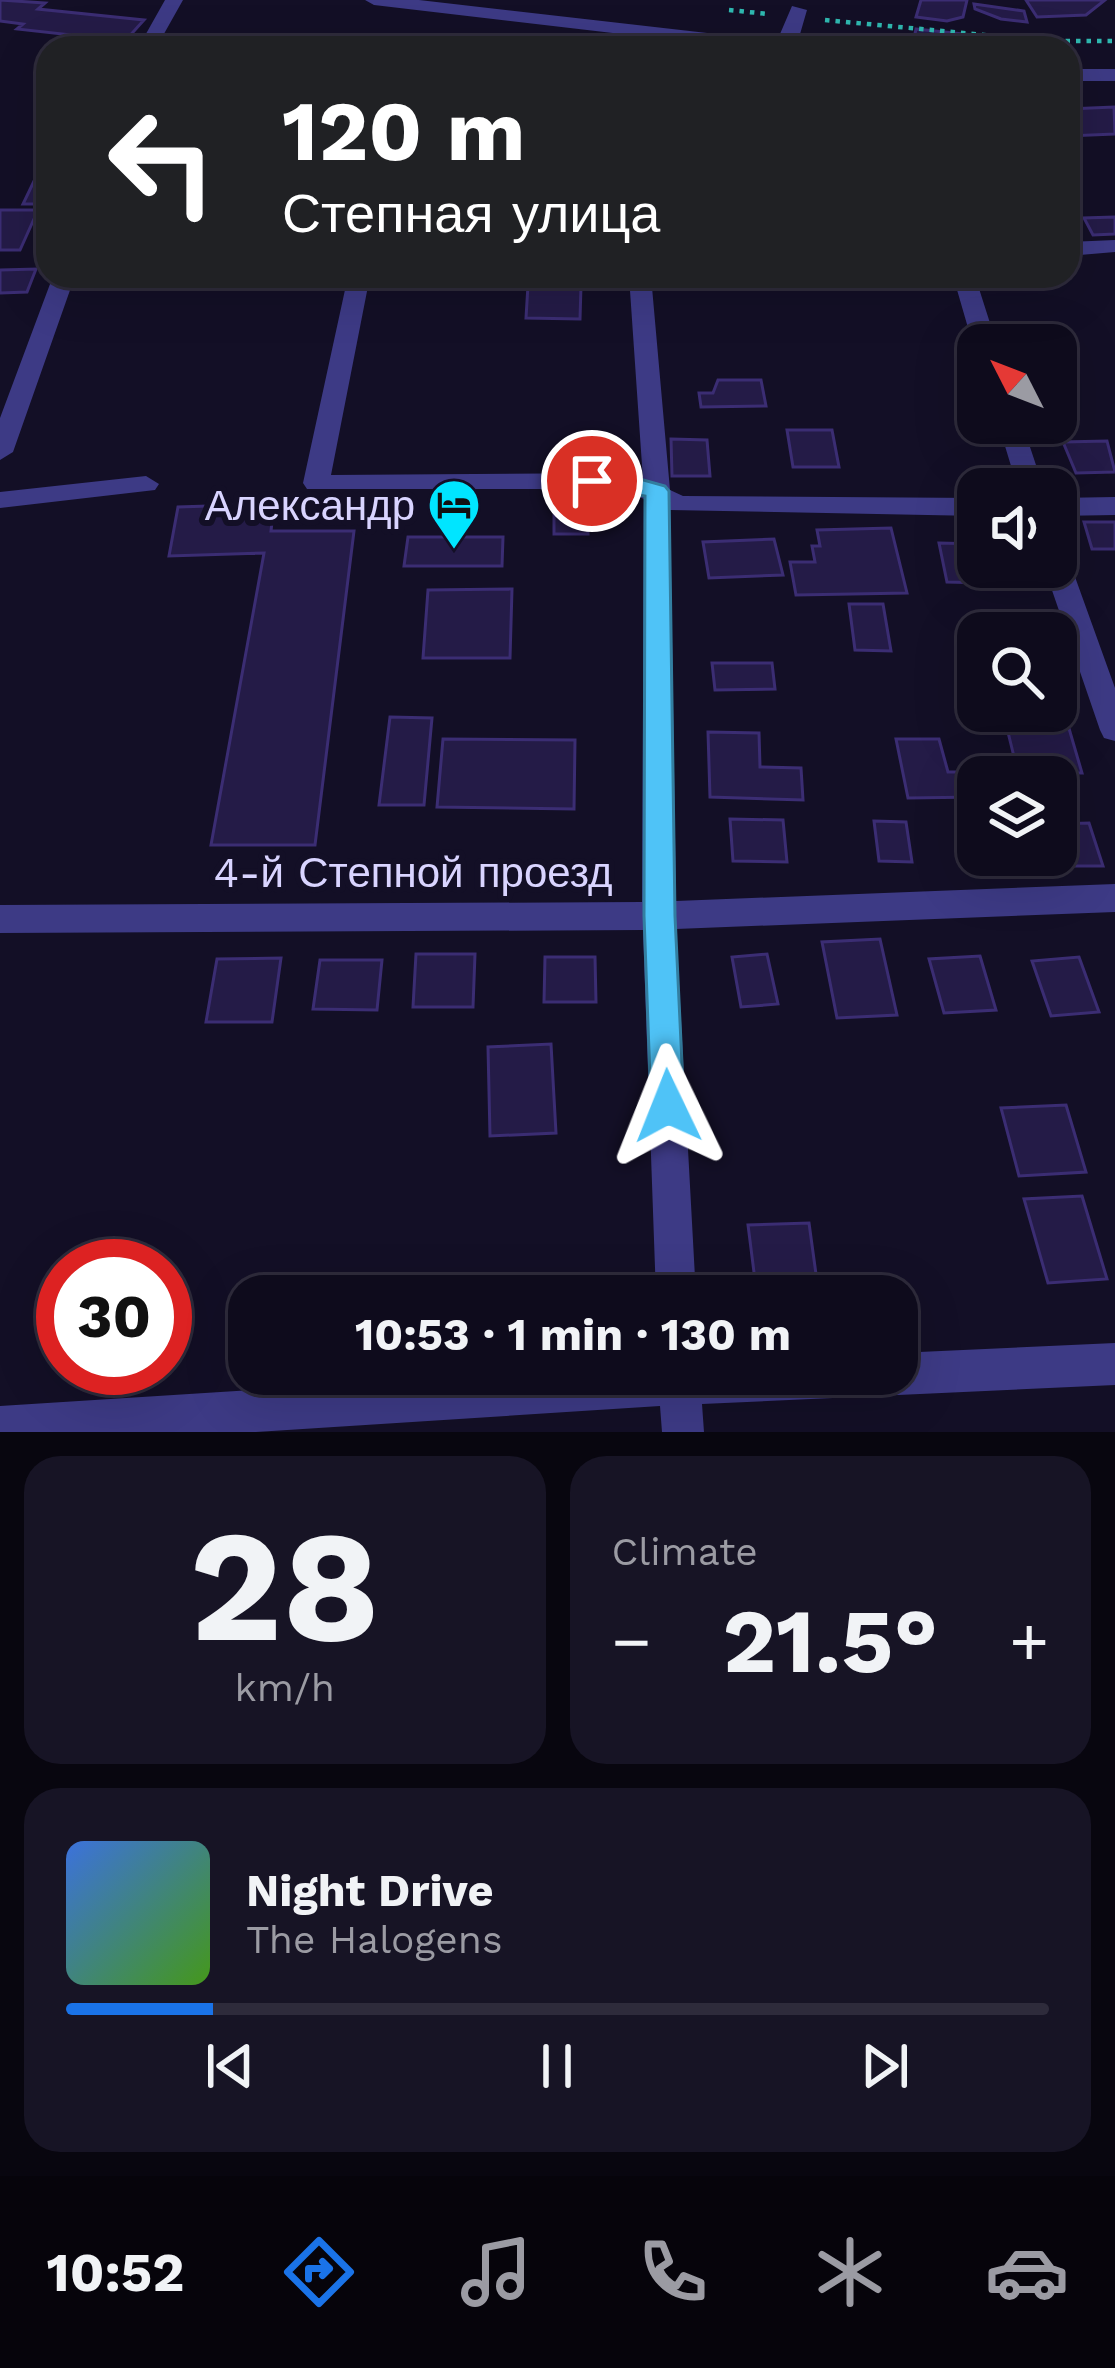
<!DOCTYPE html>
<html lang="en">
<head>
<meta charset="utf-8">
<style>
	:root { --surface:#0e0b1c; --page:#171425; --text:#f1f3f6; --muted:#9b9ba3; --line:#2e2b3b; --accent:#1a73e8 }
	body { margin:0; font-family:"Work Sans",sans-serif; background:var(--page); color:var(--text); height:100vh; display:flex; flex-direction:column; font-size:45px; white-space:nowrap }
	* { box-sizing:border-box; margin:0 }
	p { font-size:39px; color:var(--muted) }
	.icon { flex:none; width:66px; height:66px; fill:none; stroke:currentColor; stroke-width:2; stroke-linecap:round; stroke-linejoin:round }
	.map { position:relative; height:1432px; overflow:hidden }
	.panel { display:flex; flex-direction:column; gap:24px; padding:24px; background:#08060f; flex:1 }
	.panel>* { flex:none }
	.banner { position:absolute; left:36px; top:36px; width:1044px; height:252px; border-radius:36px; box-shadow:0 12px 48px #0002,0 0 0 3px var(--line); background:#202124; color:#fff; overflow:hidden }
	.needle { width:78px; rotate:312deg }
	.tools { position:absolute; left:957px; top:324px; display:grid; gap:24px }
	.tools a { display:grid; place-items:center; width:120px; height:120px; border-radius:24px; background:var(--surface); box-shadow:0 12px 48px #0002,0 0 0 3px var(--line); font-size:60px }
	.speed { position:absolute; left:36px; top:1239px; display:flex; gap:24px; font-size:60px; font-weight:700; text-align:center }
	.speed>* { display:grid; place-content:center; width:156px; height:156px; border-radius:50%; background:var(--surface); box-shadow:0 12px 48px #0002,0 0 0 3px var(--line); line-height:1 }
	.speed .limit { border:18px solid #d22; background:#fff; color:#111 }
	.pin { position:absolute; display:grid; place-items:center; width:102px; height:102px; color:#fff; margin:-51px; border:6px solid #fff; border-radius:50%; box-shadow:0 3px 12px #0007 }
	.me { position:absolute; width:132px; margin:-66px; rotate:358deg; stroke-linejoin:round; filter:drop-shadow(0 0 9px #0008) }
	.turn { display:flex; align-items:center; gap:42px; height:252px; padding:0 48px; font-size:54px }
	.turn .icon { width:156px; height:156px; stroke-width:2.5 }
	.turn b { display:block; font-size:84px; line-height:102px }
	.big { font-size:90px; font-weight:700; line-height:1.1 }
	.panel .widget { flex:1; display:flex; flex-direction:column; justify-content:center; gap:18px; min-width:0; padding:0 42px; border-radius:36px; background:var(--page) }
	.panel .dial { align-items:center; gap:0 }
	.dial b { font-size:156px; line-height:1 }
	.song { display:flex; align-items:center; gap:36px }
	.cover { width:144px; height:144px; border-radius:18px; background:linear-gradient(135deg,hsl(220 70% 55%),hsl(100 70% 35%)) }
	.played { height:12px; border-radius:6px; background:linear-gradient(90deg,var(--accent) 15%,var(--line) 15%) }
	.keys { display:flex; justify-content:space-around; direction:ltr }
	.heat { display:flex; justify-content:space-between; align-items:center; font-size:66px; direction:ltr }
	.panel .tiles { flex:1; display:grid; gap:24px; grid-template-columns:1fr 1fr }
	.widget:last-child { grid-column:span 2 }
	.trip { position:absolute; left:228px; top:1275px; width:690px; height:120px; border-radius:36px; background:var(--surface); box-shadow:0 12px 48px #0002,0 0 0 3px var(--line); font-weight:700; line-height:120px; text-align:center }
	.tab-bar { display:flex; height:192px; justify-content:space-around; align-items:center; background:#06040b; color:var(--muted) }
	.tab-bar .icon { width:84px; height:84px }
	.tab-bar .selected { color:var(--accent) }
	.tab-bar b { font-size:54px; color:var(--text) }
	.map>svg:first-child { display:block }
	.building { fill:#241b47; stroke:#3b2d73; stroke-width:3 }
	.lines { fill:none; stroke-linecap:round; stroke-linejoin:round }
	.path { stroke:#2fb8b0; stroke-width:4.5; stroke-dasharray:4.5 6; stroke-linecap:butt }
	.minor { fill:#3d3a85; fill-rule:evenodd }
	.route { fill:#4fc3f7; stroke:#337fa1; stroke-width:3 }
	.labels { text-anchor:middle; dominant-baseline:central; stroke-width:12; stroke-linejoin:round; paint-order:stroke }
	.poi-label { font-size:42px; fill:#d9d4ff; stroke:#130f26; text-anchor:end }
	.street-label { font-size:42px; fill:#d9d4ff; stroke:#130f26 }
</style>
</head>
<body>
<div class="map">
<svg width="1115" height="1432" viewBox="0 0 1115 1432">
	<rect width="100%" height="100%" fill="#130f26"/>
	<!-- building -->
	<path class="building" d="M0,0l45,3 -7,6 106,11 -19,21 -108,-12 6,-5 -23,-3z
		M921,0h46l-4,17 -16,4 -31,-4z
		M1026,0h79l-19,15 -49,2z
		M974,4l50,7 3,11 -26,-3 -26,-10z
		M916,29l122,13v6h-126z
		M1114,107l1,27 -47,2v-27z
		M48,152v52h-25z
		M0,210h38l-18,40h-20z
		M1115,217v17l-22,1 -9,-17z
		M36,269l-9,23 -27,1v-23z
		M528,285l53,1 -1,33 -54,-1z
		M718,380h43l5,26 -65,1 -2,-14h14z
		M787,430h45l7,37h-46z
		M671,439l36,1 3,36h-38z
		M1107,441l8,31 -39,1 -13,-31z
		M274,504l-3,27h83l-39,314h-104l53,-292 -95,3 9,-49z
		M554,515h33l1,19h-34z
		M1084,522h31v27h-23z
		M891,528l16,65 -111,2 -6,-33h25l-3,-16h8l-3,-16z
		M408,537h95l-1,29h-98z
		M774,539l9,36 -74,3 -6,-36z
		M939,543l39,1v23h43l4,17 -78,-2z
		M512,589l-2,69h-87l5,-68z
		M849,604h34l8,47 -36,-1z
		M712,663h60l3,26 -60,1z
		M390,717l42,1 -8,87h-45z
		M1006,724l62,1 14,48h-64z
		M708,732l51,1 1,34 41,1 2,32 -93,-3z
		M443,739l132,1 -1,69 -137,-2z
		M896,739h43l9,33h58l1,5h-29v20l-70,1z
		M730,819l53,1 4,42 -54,-1z
		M874,821l32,1 6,40 -33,-1z
		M1089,823l14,43h-48l-3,-11h4v-31z
		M880,939l17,76 -60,3 -15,-76z
		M416,954h59l-2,53h-60z
		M767,954l11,50 -37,3 -9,-50z
		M980,956l16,54 -52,3 -15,-54z
		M545,957h50l1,45h-52z
		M1079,957l20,55 -48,4 -19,-55z
		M281,958l-9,64h-66l11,-63z
		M320,960h62l-5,50 -64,-1z
		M551,1044l5,89 -66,3 -2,-89z
		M1066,1105l20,67 -67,4 -18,-68z
		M1082,1196l25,83 -59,4 -24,-84z
		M809,1223l10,73h-62l-9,-71z"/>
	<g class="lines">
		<!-- path -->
		<path class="path" d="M729,10l39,4
			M825,20l223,21h67"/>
		<!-- minor -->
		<path class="minor" d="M165,0h18l-27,48h-18z
			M365,0h54l358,41 15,-35 15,4 -11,38h-55l-367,-43z
			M1068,69h47v12h-47z
			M1115,240v12l-47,4v-14z
			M53,276h22l-62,176 -13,8v-42z
			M348,276h22l-39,199 291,-2 21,7 -14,-204h22l19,214 13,6 295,2v18l-308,-6 6,391 439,-17v28l-439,17 20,367h-40l-13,-366 -643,3v-28l642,-3 2,-403 -25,-10h-312l-4,-6z
			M953,276h22l22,69h-19v5l-5,-5z
			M998,423h24l22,66h-26z
			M146,476l13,8 -4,6 -155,18v-16z
			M1115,497v18l-59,1v-18z
			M1056,554l14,9 45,125v53l-11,-3 -4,-8 -56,-163h12z
			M1115,1343v42l-413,19 2,28h-42l-2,-26 -404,26h-256v-26l505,-32h392v-21z"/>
	</g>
	<!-- route -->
	<path class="route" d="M592,474h30l43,12 4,5 6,425 9,190 -5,11 -11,4 -12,-4 -5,-11 -7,-190 1,-420 -61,-9v-11z"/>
	<!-- icons -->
	<defs>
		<g id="hotel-pin" transform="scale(2.7)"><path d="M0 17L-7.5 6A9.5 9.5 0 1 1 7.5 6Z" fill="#00e5ff" stroke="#130f26"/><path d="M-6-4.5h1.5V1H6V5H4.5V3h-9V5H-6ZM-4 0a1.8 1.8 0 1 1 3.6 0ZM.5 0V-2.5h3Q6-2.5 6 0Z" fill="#111"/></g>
	</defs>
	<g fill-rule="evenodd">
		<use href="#hotel-pin" x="454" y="505"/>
	</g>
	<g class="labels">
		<!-- poi labels -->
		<g class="poi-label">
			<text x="415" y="505">Александр</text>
		</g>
		<!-- street labels -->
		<g class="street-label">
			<text x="413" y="872">4-й Степной проезд</text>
		</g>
	</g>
</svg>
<div class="tools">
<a><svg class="needle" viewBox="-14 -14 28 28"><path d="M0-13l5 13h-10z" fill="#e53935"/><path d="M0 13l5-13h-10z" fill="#9b9ba3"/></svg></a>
<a><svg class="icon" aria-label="sound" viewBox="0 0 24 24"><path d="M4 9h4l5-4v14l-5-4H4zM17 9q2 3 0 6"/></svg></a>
<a><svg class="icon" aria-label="search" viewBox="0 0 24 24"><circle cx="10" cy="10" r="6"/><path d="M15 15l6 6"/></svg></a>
<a><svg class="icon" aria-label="layers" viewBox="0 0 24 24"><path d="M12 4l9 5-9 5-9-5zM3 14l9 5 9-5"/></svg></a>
</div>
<div class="speed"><div class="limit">30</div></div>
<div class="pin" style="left:592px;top:481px;background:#d93025"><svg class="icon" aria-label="arrive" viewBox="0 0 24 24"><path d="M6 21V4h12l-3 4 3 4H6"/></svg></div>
<svg class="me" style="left:668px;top:1106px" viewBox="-20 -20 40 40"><path d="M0-17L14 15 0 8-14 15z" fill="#4fc3f7" stroke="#fff" stroke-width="4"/></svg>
<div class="trip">10:53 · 1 min · 130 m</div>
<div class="banner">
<div class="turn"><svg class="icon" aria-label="left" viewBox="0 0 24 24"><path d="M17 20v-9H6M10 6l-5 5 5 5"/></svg><div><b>120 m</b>Степная улица</div></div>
</div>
</div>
<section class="panel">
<div class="tiles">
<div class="widget dial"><b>28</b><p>km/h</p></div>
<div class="widget"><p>Climate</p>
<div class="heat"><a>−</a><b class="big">21.5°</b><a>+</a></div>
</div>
<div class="widget">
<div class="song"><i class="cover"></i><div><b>Night Drive</b><p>The Halogens</p></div></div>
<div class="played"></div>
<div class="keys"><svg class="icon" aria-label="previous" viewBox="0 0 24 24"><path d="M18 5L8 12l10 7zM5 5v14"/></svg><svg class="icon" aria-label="pause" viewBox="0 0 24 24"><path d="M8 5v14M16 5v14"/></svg><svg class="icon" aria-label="next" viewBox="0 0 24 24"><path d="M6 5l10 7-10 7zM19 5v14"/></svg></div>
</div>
</div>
</section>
<nav class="tab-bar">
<b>10:52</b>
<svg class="icon selected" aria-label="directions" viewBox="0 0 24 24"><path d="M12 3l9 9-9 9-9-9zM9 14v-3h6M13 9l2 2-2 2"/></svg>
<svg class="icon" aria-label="music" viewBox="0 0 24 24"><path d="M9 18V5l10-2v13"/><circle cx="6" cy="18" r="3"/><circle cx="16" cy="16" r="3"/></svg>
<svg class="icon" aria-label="phone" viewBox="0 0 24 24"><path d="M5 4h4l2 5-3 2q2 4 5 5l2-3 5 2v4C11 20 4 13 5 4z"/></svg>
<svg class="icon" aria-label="climate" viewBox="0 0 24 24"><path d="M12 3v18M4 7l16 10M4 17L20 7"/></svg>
<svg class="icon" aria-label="car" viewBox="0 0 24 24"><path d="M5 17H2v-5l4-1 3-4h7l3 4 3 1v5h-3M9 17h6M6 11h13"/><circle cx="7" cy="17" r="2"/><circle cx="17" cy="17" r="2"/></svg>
</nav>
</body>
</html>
